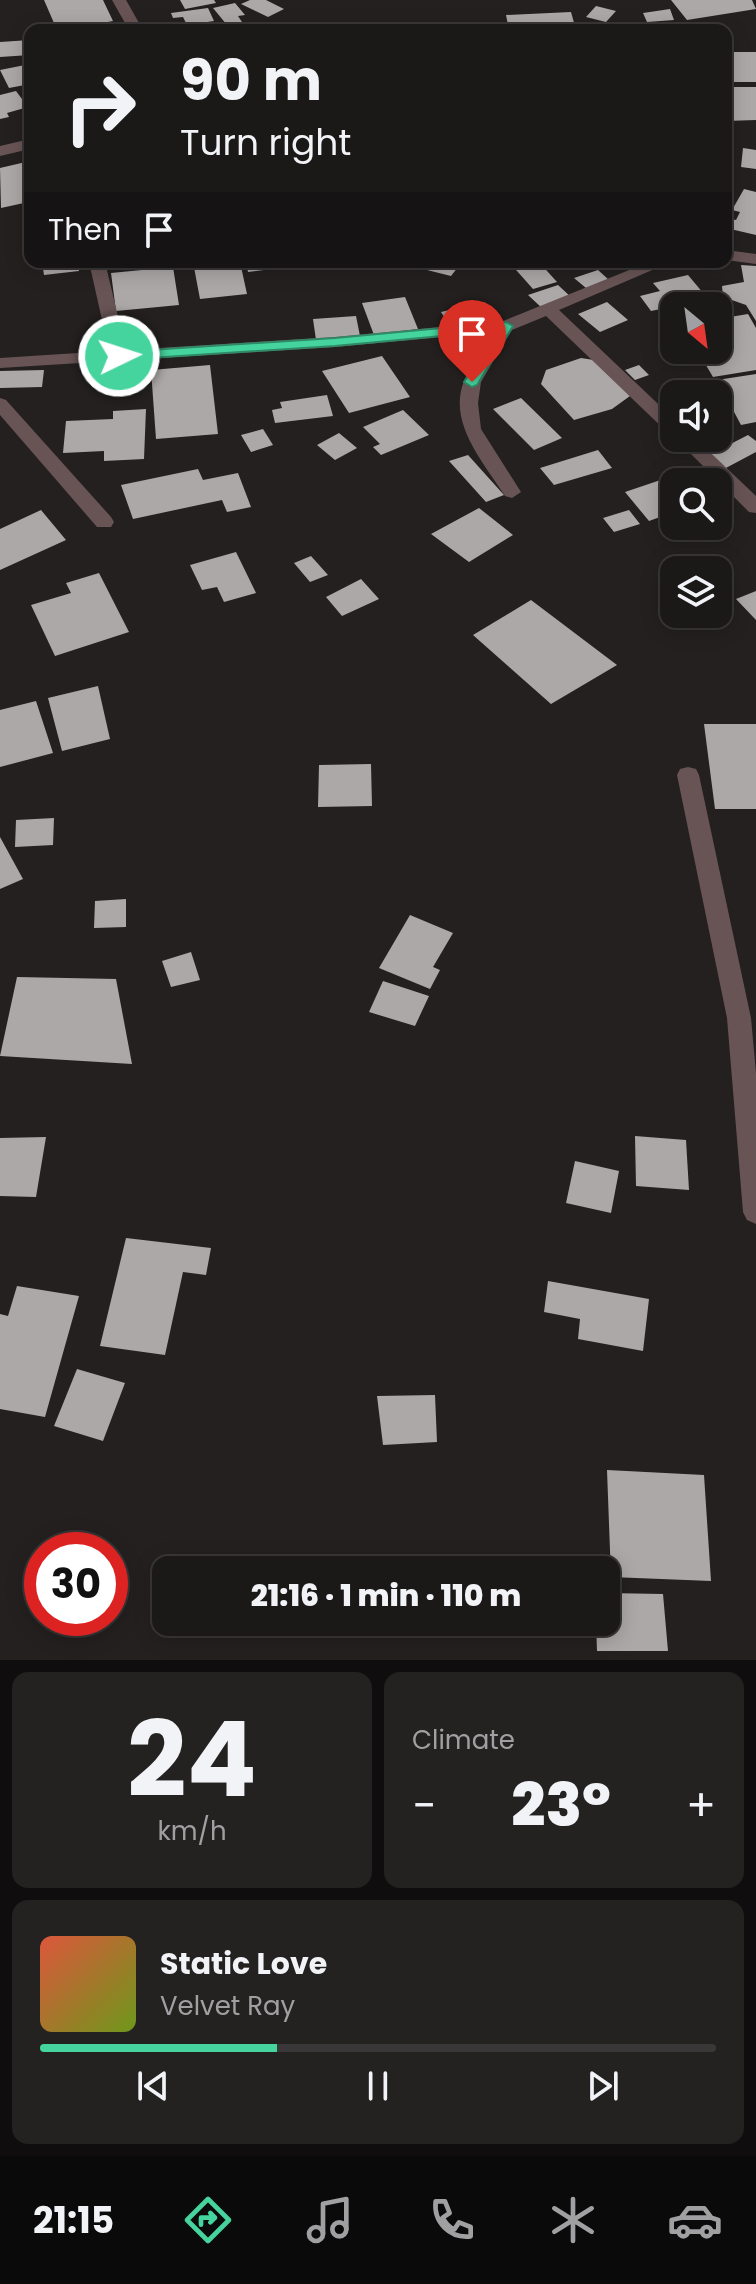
<!DOCTYPE html>
<html lang="en">
<head>
<meta charset="utf-8">
<style>
	:root { --surface:#1b1818; --page:#242121; --text:#f1f3f6; --muted:#a0a0a2; --line:#393737; --accent:#46d49e }
	body { margin:0; font-family:Poppins,sans-serif; background:var(--page); color:var(--text); height:100vh; display:flex; flex-direction:column; font-size:30px; white-space:nowrap }
	* { box-sizing:border-box; margin:0 }
	p { font-size:26px; color:var(--muted) }
	.icon { flex:none; width:44px; height:44px; fill:none; stroke:currentColor; stroke-width:2; stroke-linecap:round; stroke-linejoin:round }
	.map { position:relative; height:1660px; overflow:hidden }
	.details { display:flex; flex-direction:column; gap:12px; padding:12px; background:#0f0d0d; flex:1 }
	.details>* { flex:none }
	.banner { position:absolute; left:24px; top:24px; width:708px; height:244px; border-radius:16px; box-shadow:0 4px 20px #0003,0 0 0 2px var(--line); background:#1b1818; color:var(--text); overflow:hidden }
	.needle { width:52px; rotate:151deg }
	.tools { position:absolute; left:660px; top:292px; display:grid; gap:16px }
	.tools a { display:grid; place-items:center; width:72px; height:72px; border-radius:16px; background:var(--surface); box-shadow:0 4px 20px #0003,0 0 0 2px var(--line); font-size:40px }
	.speed { position:absolute; left:24px; top:1532px; display:flex; gap:16px; font-size:40px; font-weight:700; text-align:center }
	.speed>* { display:grid; place-content:center; width:104px; height:104px; border-radius:50%; background:var(--surface); box-shadow:0 4px 20px #0003,0 0 0 2px var(--line); line-height:1 }
	.speed .limit { border:12px solid #d22; background:#fff; color:#111 }
	.pin { position:absolute; display:grid; place-items:center; width:68px; height:68px; color:#fff; margin:-82px -34px; border-radius:50% 50% 50% 0; rotate:-45deg; box-shadow:0 0 8px #0007 }
	.pin .icon { rotate:45deg }
	.me { position:absolute; width:88px; margin:-44px; rotate:86deg; stroke-linejoin:round; filter:drop-shadow(0 0 6px #0008) }
	.turn { display:flex; align-items:center; gap:28px; height:168px; padding:0 24px; font-size:36px }
	.turn .icon { width:104px; height:104px; stroke-width:2.5 }
	.turn b { display:block; font-size:56px; line-height:68px }
	.then { display:flex; align-items:center; height:76px; padding:0 24px; background:#0003; gap:16px; font-size:30px }
	.big { font-size:60px; font-weight:800; line-height:1.1 }
	.details .card { flex:1; display:flex; flex-direction:column; justify-content:center; gap:12px; min-width:0; padding:0 28px; border-radius:16px; background:var(--page) }
	.details .dial { align-items:center; gap:0 }
	.dial b { font-size:104px; line-height:1 }
	.song { display:flex; align-items:center; gap:24px }
	.cover { width:96px; height:96px; border-radius:12px; background:linear-gradient(135deg,hsl(10 70% 55%),hsl(80 70% 35%)) }
	.played { height:8px; border-radius:4px; background:linear-gradient(90deg,var(--accent) 35%,var(--line) 35%) }
	.keys { display:flex; justify-content:space-around; direction:ltr }
	.heat { display:flex; justify-content:space-between; align-items:center; font-size:44px; direction:ltr }
	.details .tiles { flex:1; display:grid; gap:12px; grid-template-columns:1fr 1fr }
	.card:last-child { grid-column:span 2 }
	.trip { position:absolute; left:152px; top:1556px; width:468px; height:80px; border-radius:16px; background:var(--surface); box-shadow:0 4px 20px #0003,0 0 0 2px var(--line); font-weight:800; line-height:80px; text-align:center }
	.menu { display:flex; height:128px; justify-content:space-around; align-items:center; background:#0b0a0a; color:var(--muted) }
	.menu .icon { width:56px; height:56px }
	.menu .on { color:var(--accent) }
	.menu b { font-size:36px; color:var(--text) }
	.map>svg:first-child { display:block }
	.building { fill:#ada8a8 }
	.lines { fill:none; stroke-linecap:round; stroke-linejoin:round }
	.minor { fill:#695455; fill-rule:evenodd }
	.route { fill:#46d49e; stroke:#2e8a67; stroke-width:2 }
</style>
</head>
<body>
<div class="map">
<svg width="756" height="1660" viewBox="0 0 756 1660">
	<rect width="100%" height="100%" fill="#242020"/>
	<!-- building -->
	<path class="building" d="M44,0h59l10,21 -21,4 2,5h-37z
		M180,0h34l2,3 -31,6z
		M250,0h16l18,9 -16,8 -27,-13z
		M671,0h81l4,9 -69,11z
		M235,3l10,12 -7,1 4,6 -15,3 -14,-17z
		M596,6l20,5 -10,11 -20,-5z
		M208,8l6,13 -27,4 -4,-8 -10,1 -2,-5z
		M670,9l4,11 -27,2 -4,-9z
		M571,12l5,18h-67l-3,-15z
		M350,22h34l1,8h-34z
		M343,23l1,7h-43l-1,-5z
		M30,40v15l-30,2v-15z
		M726,52h30v30h-30z
		M30,64v20l-21,4 -9,-18z
		M726,87h30v33l-30,1z
		M16,91l12,16 -21,6 2,4 -9,2v-24z
		M743,148l13,2v19l-15,-2z
		M30,161v53l-6,-11 -23,5 -1,-40z
		M744,189l12,3v43l-30,-7v-10l10,2 4,-8 -8,-2z
		M42,262h36l1,9 -35,4z
		M193,262h47l7,32 -47,5z
		M246,262h48l1,4 -47,6z
		M428,262h34l-11,14 -28,-7z
		M509,262h30l18,20 -24,7z
		M741,265l15,1v55l-10,-16 -23,-8 -1,-11 22,-4z
		M173,267l6,38 -63,6 -5,-38z
		M598,270l11,10 -23,8 -12,-10z
		M688,275l26,31h-40v6l-4,-5 -19,4 -11,-15 20,-5 -7,-8z
		M558,285l14,13 -30,10 -14,-13z
		M405,297l13,32 -44,6 -12,-32z
		M484,302l9,14 -43,10 -9,-14z
		M607,302l21,18 -28,12 -22,-18z
		M748,314l8,14v42l-43,7 -16,-27h21v-31z
		M356,316l4,20 -44,4 -3,-21z
		M382,356l28,41 -61,16 -27,-42z
		M581,358l13,2 36,36 -18,13 -38,11 -33,-36 5,-14z
		M210,365l8,69 -62,5 -5,-69z
		M639,365l10,10 -14,5 -10,-10z
		M44,370l-2,17 -42,1v-17z
		M756,374v48l-15,3 -24,-45z
		M327,395l6,21 -58,7 -3,-13 10,-2 -2,-6z
		M521,398l41,40 -28,12 -41,-41z
		M146,409l-2,50 -40,2v-10l-41,2 3,-32 47,-2v-8z
		M403,410l26,25 -48,20 -8,-8 7,-3 -17,-17z
		M263,429l10,16 -22,7 -10,-17z
		M339,433l18,15 -22,12 -18,-15z
		M748,435l8,6v11l-32,17 -17,-13z
		M598,450l14,18 -58,17 -14,-17z
		M468,455l36,40 -18,7 -37,-41z
		M702,466l14,16h-42v30l-25,9 -24,-29z
		M198,469l5,11 35,-7 13,34 -24,5 -5,-12 -89,19 -12,-34z
		M479,508l34,27 -44,27 -38,-28z
		M41,510l25,30 -66,30v-41z
		M629,510l11,14 -26,8 -11,-14z
		M236,552l20,41 -32,9 -7,-15 -15,3 -12,-25z
		M311,556l17,19 -18,7 -16,-19z
		M99,573l30,59 -74,24 -24,-51 40,-12 -5,-10z
		M361,579l18,20 -37,17 -16,-19z
		M756,591v29l-20,-21z
		M531,600l86,65 -66,39 -78,-69z
		M98,686l12,53 -48,12 -14,-53z
		M36,701l17,52 -53,14v-57z
		M704,724h52v85h-41z
		M371,764l1,42 -54,1 1,-42z
		M54,818l-1,27 -38,2 1,-27z
		M0,837l23,42 -23,10z
		M126,899v28l-32,1 1,-27z
		M410,915l43,18 -20,34 7,3 -10,19 -51,-21z
		M191,952l9,28 -29,7 -9,-26z
		M17,977l99,2 16,85 -132,-8z
		M383,981l46,15 -14,30 -46,-14z
		M635,1136l51,4 3,50 -53,-4z
		M46,1137l-10,60 -36,-1v-58z
		M575,1161l44,10 -8,42 -45,-10z
		M126,1238l85,10 -5,27 -23,-3 -18,83 -65,-9z
		M548,1281l101,18 -6,52 -65,-12 2,-20 -36,-7z
		M17,1286l62,10 -34,121 -45,-8v-95l8,2z
		M77,1369l48,14 -22,58 -49,-15z
		M435,1395l2,47 -54,3 -6,-49z
		M607,1470l97,5 7,106 -100,-4z
		M606,1593l57,1 5,57h-71l-1,-29h10z"/>
	<g class="lines">
		<!-- minor -->
		<path class="minor" d="M112,0h14l17,30h-14z
			M30,139v10l-30,7v-10z
			M726,250l30,4v10l-30,-4z
			M89,262h16l21,88 209,-13 168,-16 146,-59h22l-112,48 115,109v16l-6,-2 -122,-117 -34,14 -31,52 -3,21 3,26 40,63 -9,6 -7,-2c-20,-32 -58,-73 -41,-115 6,-16 20,-33 30,-49l-159,15 -335,21v-10l109,-7z
			M0,398l6,2 105,117 3,5 -3,5h-14l-97,-112z
			M675,438h20l61,58v17l-7,-1z
			M688,767l8,2 3,6 52,243 5,55v151l-9,-4 -4,-8 -16,-194 -50,-243 3,-6z"/>
	</g>
	<!-- route -->
	<path class="route" d="M506,322l7,4 -36,59 -5,2 -8,-5 32,-51 -161,15 -216,14 -7,-4 7,-4 216,-14z"/>
</svg>
<div class="tools">
<a><svg class="needle" viewBox="-14 -14 28 28"><path d="M0-13l5 13h-10z" fill="#e53935"/><path d="M0 13l5-13h-10z" fill="#a0a0a2"/></svg></a>
<a><svg class="icon" aria-label="sound" viewBox="0 0 24 24"><path d="M4 9h4l5-4v14l-5-4H4zM17 9q2 3 0 6"/></svg></a>
<a><svg class="icon" aria-label="search" viewBox="0 0 24 24"><circle cx="10" cy="10" r="6"/><path d="M15 15l6 6"/></svg></a>
<a><svg class="icon" aria-label="layers" viewBox="0 0 24 24"><path d="M12 4l9 5-9 5-9-5zM3 14l9 5 9-5"/></svg></a>
</div>
<div class="speed"><div class="limit">30</div></div>
<div class="pin" style="left:472px;top:382px;background:#d93025"><svg class="icon" aria-label="arrive" viewBox="0 0 24 24"><path d="M6 21V4h12l-3 4 3 4H6"/></svg></div>
<svg class="me" style="left:119px;top:356px" viewBox="-20 -20 40 40"><circle r="17" fill="#46d49e" stroke="#fff" stroke-width="3"/><path d="M0-11L8 9 0 5-8 9z" fill="#fff"/></svg>
<div class="trip">21:16 · 1 min · 110 m</div>
<div class="banner">
<div class="turn"><svg class="icon" aria-label="right" viewBox="0 0 24 24"><path d="M7 20v-9h11M14 6l5 5-5 5"/></svg><div><b>90 m</b>Turn right</div></div>
<div class="then">Then<svg class="icon" aria-label="arrive" viewBox="0 0 24 24"><path d="M6 21V4h12l-3 4 3 4H6"/></svg></div>
</div>
</div>
<section class="details">
<div class="tiles">
<div class="card dial"><b>24</b><p>km/h</p></div>
<div class="card"><p>Climate</p>
<div class="heat"><a>−</a><b class="big">23°</b><a>+</a></div>
</div>
<div class="card">
<div class="song"><i class="cover"></i><div><b>Static Love</b><p>Velvet Ray</p></div></div>
<div class="played"></div>
<div class="keys"><svg class="icon" aria-label="previous" viewBox="0 0 24 24"><path d="M18 5L8 12l10 7zM5 5v14"/></svg><svg class="icon" aria-label="pause" viewBox="0 0 24 24"><path d="M8 5v14M16 5v14"/></svg><svg class="icon" aria-label="next" viewBox="0 0 24 24"><path d="M6 5l10 7-10 7zM19 5v14"/></svg></div>
</div>
</div>
</section>
<nav class="menu">
<b>21:15</b>
<svg class="icon on" aria-label="directions" viewBox="0 0 24 24"><path d="M12 3l9 9-9 9-9-9zM9 14v-3h6M13 9l2 2-2 2"/></svg>
<svg class="icon" aria-label="music" viewBox="0 0 24 24"><path d="M9 18V5l10-2v13"/><circle cx="6" cy="18" r="3"/><circle cx="16" cy="16" r="3"/></svg>
<svg class="icon" aria-label="phone" viewBox="0 0 24 24"><path d="M5 4h4l2 5-3 2q2 4 5 5l2-3 5 2v4C11 20 4 13 5 4z"/></svg>
<svg class="icon" aria-label="climate" viewBox="0 0 24 24"><path d="M12 3v18M4 7l16 10M4 17L20 7"/></svg>
<svg class="icon" aria-label="car" viewBox="0 0 24 24"><path d="M5 17H2v-5l4-1 3-4h7l3 4 3 1v5h-3M9 17h6M6 11h13"/><circle cx="7" cy="17" r="2"/><circle cx="17" cy="17" r="2"/></svg>
</nav>
</body>
</html>
